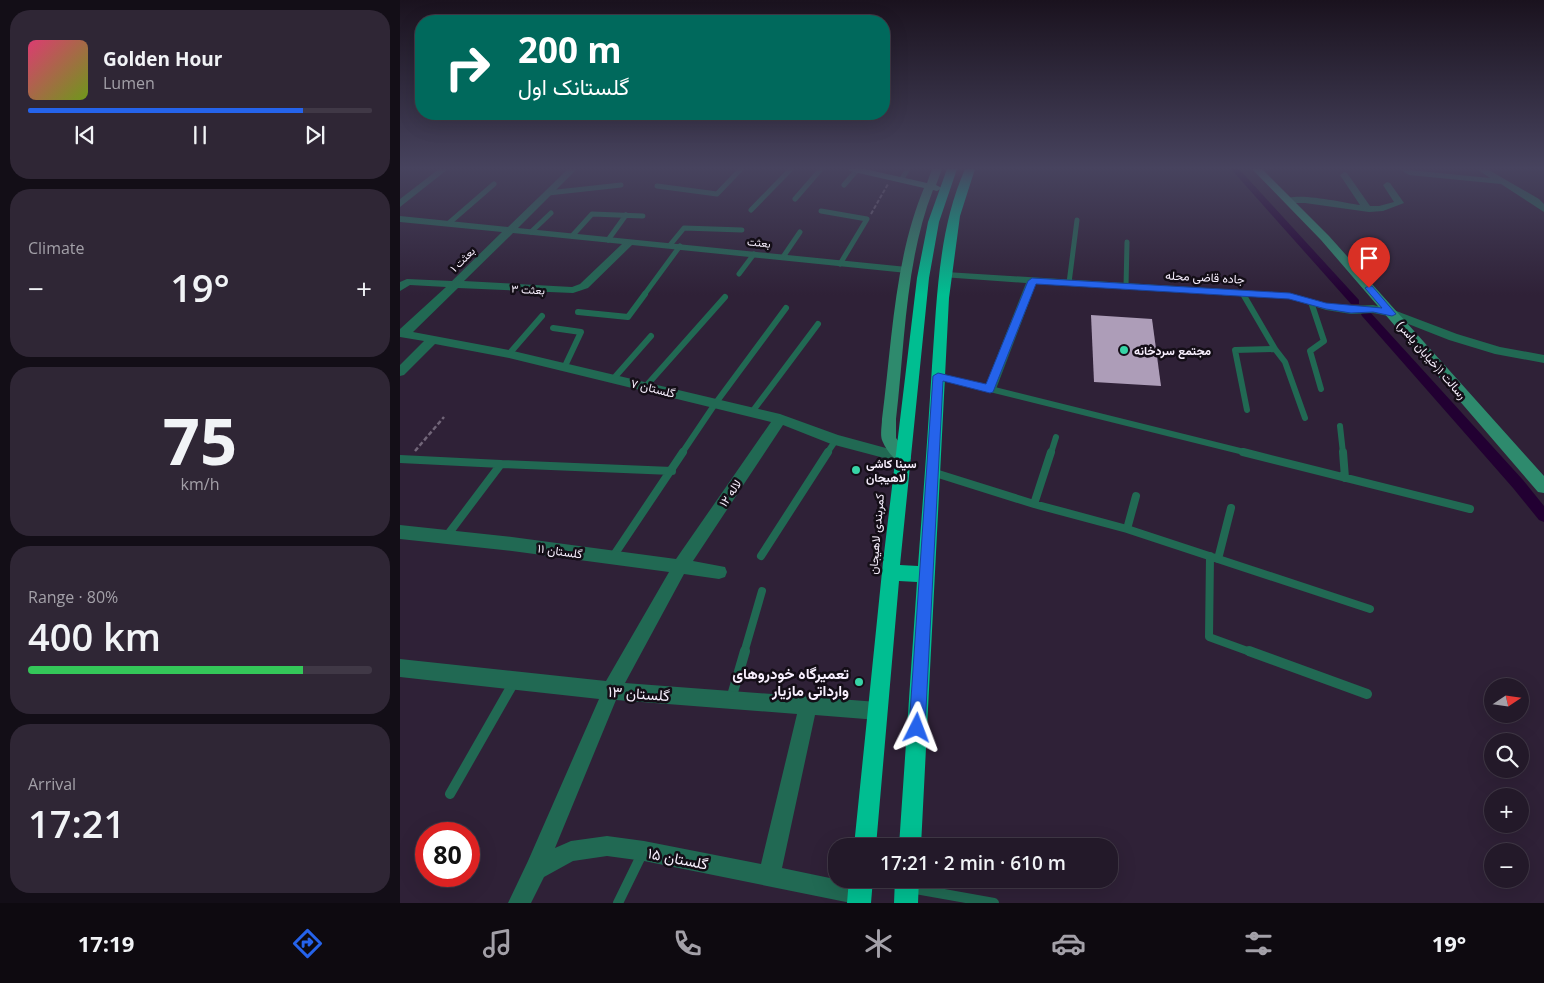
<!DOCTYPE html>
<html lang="en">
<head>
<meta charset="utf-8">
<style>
	:root { --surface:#231929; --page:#2f2635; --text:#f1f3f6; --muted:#a3a0a8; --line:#403846; --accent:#2563eb }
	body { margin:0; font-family:"Open Sans",Vazirmatn,sans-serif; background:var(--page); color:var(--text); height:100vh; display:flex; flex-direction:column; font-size:19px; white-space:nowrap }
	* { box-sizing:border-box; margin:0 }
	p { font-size:16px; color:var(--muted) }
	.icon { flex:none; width:28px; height:28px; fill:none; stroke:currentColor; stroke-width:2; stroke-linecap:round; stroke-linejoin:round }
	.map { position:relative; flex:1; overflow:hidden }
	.drawer { display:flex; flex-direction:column; gap:10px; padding:10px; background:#130e17; width:400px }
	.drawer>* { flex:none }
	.top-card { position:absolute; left:15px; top:15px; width:475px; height:105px; border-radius:20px; box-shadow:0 5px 20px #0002,0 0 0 1px var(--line); background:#00695c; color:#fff; overflow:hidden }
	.needle { width:32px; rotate:77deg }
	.fabs { position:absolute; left:1084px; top:678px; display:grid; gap:10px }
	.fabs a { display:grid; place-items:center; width:45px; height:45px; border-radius:50%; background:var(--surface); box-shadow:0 5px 20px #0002,0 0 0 1px var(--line); font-size:25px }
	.speed { position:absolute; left:15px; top:822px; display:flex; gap:10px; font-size:25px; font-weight:700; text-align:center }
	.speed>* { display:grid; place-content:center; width:65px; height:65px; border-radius:50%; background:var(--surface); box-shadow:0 5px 20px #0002,0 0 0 1px var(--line); line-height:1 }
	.speed .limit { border:8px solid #d22; background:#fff; color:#111 }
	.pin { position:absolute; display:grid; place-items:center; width:42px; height:42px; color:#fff; margin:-51px -21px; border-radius:50% 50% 50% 0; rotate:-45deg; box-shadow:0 0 5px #0007 }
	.pin .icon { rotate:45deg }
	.me { position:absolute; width:55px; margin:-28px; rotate:3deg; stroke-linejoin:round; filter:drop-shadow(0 0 4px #0008) }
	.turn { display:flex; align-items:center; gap:18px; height:105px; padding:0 20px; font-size:22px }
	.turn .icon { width:65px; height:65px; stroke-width:2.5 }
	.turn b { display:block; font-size:35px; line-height:42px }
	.big { font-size:38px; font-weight:600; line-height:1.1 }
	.drawer .card { flex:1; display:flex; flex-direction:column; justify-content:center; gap:8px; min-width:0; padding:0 18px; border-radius:20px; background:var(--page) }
	.drawer .dial { align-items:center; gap:0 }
	.dial b { font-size:65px; line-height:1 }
	.song { display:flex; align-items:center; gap:15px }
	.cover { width:60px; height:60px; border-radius:8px; background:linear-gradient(135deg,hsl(340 70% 55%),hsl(80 70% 35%)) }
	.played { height:5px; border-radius:2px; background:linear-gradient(90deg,var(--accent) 80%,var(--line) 80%) }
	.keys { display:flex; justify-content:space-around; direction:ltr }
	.heat { display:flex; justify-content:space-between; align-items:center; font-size:28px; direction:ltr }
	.charge { height:8px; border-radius:4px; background:linear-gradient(90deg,#34c759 80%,var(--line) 0) }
	.trip { position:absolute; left:428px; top:838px; width:290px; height:50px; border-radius:20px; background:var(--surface); box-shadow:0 5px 20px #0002,0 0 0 1px var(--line); font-weight:600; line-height:50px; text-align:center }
	.tab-bar { display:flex; height:80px; justify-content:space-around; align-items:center; background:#0e0a10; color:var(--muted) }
	.tab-bar .icon { width:35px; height:35px }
	.tab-bar .on { color:var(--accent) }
	.tab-bar b { font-size:22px; color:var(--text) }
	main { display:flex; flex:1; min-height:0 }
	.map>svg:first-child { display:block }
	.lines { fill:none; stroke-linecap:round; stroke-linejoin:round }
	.canal { fill:#220032; fill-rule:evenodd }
	.building { fill:#ad9db8 }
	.path-far1 { stroke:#716578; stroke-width:2; stroke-dasharray:4 2; stroke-linecap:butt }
	.path { stroke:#716578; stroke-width:2.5; stroke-dasharray:4.5 2.5; stroke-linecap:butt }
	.lane-far3 { stroke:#216953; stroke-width:5 }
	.lane-far2 { stroke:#216953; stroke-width:6 }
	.lane-far1 { stroke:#216953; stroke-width:8 }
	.lane { stroke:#216953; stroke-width:10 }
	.street { fill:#216953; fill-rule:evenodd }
	.secondary { fill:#2e8a6d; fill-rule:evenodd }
	.highway { fill:#00be91; fill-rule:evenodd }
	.route { fill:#2563eb; stroke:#184099 }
	.poi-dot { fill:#37d4a6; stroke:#140e17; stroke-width:2 }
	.labels { text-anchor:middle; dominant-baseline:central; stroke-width:5; stroke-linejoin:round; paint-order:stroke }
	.far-street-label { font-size:11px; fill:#f7effd; stroke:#140e17 }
	.street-label { font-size:12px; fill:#f7effd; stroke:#140e17 }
	.poi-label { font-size:12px; font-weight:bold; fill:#f7effd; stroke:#140e17; text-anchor:start }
	.near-poi-label { font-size:15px; font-weight:bold; fill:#f7effd; stroke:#140e17; text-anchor:end }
	.near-street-label { font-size:15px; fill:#f7effd; stroke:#140e17 }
</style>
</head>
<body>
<main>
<section class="drawer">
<div class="card">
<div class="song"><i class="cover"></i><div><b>Golden Hour</b><p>Lumen</p></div></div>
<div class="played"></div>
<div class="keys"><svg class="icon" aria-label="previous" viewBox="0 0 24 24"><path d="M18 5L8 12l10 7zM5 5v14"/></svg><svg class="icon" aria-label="pause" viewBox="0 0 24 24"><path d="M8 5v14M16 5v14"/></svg><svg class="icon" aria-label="next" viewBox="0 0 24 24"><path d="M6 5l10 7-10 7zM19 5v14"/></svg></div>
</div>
<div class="card"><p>Climate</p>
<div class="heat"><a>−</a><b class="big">19°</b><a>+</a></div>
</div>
<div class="card dial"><b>75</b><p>km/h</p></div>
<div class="card"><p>Range · 80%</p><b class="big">400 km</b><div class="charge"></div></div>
<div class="card"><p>Arrival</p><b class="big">17:21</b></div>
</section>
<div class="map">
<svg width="1144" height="903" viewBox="0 0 1144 903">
	<rect width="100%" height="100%" fill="#2f2137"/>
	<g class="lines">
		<!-- canal -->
		<path class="canal" d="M831,169h8l120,131v4h-8z
			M966,311l4,1 153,168 21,26v16l-5,-2 -26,-32 -151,-172 -1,-2z"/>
	</g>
	<!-- building -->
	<path class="building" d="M691,315l61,4 9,67 -67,-4z"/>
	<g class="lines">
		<!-- path-far1 -->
		<path class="path-far1" d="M471,214l17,-30"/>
		<!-- path -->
		<path class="path" d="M15,451l29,-34"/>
		<!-- lane-far3 -->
		<path class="lane-far3" d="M501,180l7,-11
			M444,185l13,-15
			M257,186l60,8 24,-25
			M148,193l73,-8
			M395,199l26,-30
			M351,210l40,-41
			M421,211l46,8 -27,45
			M49,223l45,-39
			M131,232l20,-19
			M172,236l20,-22 51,2
			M208,240l18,-25
			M270,245l14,-17 58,2
			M383,257l17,-25
			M339,274l15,-20
			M669,283l8,-63
			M726,287l1,-45
			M842,293l1,2
			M244,295l36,-49"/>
		<!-- lane-far2 -->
		<path class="lane-far2" d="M843,294l32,55 10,13 20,56
			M911,302l13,39 -14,10 11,38
			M178,312l50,5 17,-23
			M153,328l28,4 -16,34
			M109,354l33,-38
			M538,376l310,77
			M214,378l37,-42
			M246,386l79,-89
			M847,410l-12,-60 40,-1
			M352,412l66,-88
			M940,426l3,27
			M282,453l33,-49 71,-96
			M427,453l9,-13
			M651,453l5,-16"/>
		<!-- lane-far1 -->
		<path class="lane-far1" d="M843,452l227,57
			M943,452l2,26
			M0,459l101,5
			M532,472l102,32 93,25 243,80
			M634,504l17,-52
			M727,529l9,-33
			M46,537l55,-73 171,7
			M361,556l67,-104
			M810,556l-1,81 44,16
			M212,558l71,-106
			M818,559l13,-51
			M344,653l18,-62"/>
		<!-- lane -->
		<path class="lane" d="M849,651l118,43
			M331,699l14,-48
			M50,794l64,-112
			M510,888l84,15
			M218,903l24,-49"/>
		<!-- street -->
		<path class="street" d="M39,169h9l-48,38v-8z
			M168,169h9l-59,59 389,39 5,3 -5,3 -275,-28 -44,43 -15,5 -115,-5 -45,44 96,18 271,64 58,21 70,19 2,4 -2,4 -5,1 -72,-19 -48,-19 -90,136 32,6 2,5 -2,5 -6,2 -35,-5 -59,109 253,19 7,2 2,7 -2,7 -7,2 -63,-5 -33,153 86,18 3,8 -3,8 -17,1 -207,-42 -37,-5 -34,5 -29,16 -13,26h-23l20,-42 71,-162 -199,-22v-18l206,22 63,-109 -157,-21 -112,-12v-14l112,12 164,22 95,-137 -262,-64 -74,-14 -31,31 -4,1v-11l24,-24 -24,-4v-8l46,-42 -36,-2 -10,6v-9l7,-3 45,2 50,-49 -102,-10v-6l108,11zM113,233l109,11 -42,40 -8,3 -108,-6zM216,700l181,14 -36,150 -117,-23 -37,-5 -36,5 -16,7z
			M999,169l91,9 -13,-9h10l52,30 5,5v8l-43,-28 -92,-9z
			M944,172l3,1 23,33h9l15,-4 -11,-17 4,-3 3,1 14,20 -21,8 -14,1 -64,-9h-17l-5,-3c12,-9 62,3 77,5l-20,-30z
			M546,272l344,21 36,10 25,3 22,-1 18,4 66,25 43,13 44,8v8l-49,-9 -46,-14 -61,-24 -15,-3 -22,1 -25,-4 -36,-11 -254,-15 -40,105 -2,3h-8l-2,-3 42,-106 -84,-6 -1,-2z"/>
		<!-- secondary -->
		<path class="secondary" d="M448,169h17l62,14 5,-14h10l-6,16 6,3 -5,3 -4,-1c-28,72 -28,154 -37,229v19l15,20 -3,4c-11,4 -22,-12 -26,-22 -2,-6 0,-15 0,-21 10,-76 12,-159 42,-231l-74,-17z
			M852,169h10l67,67 215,240v17l-6,-1 -217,-252z"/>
		<!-- highway -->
		<path class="highway" d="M547,169h10l-18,53 -10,56 -29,287 18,1c5,-67 10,-134 14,-200 5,-66 6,-136 33,-197h10l-15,47 -11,82 -28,548h-22l18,-264 -18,-1 -23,265h-22l29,-284 34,-284 11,-56z
			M449,879h24l-2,24h-24z
			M495,879h24l-1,24h-24z"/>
	</g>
	<!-- sky -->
	<linearGradient id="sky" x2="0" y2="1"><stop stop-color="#1a121e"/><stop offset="0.57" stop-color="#47435e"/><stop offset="1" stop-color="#47435e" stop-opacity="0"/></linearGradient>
	<rect width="1144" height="295" fill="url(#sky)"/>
	<!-- route -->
	<path class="route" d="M632,278l258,15 36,10 56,5 -17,-20 4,-2h3l24,28 -4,2 -19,-4 -22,1 -25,-4 -37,-10 -253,-15 -43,108 -3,1 -47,-12 -18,347 -2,6 -6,2 -5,-2 -3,-6 24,-352 5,-3 48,11 42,-103z"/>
	<!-- markers -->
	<g class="poi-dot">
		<circle cx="724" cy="350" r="5"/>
		<circle cx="456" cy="470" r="5"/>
		<circle cx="459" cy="682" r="5"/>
	</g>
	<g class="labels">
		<!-- far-street labels -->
		<g class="far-street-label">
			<text transform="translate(359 242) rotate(6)">بعثت</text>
			<text transform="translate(62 259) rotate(-45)">بعثت ۱</text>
			<text transform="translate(128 289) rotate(3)">بعثت ۳</text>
		</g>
		<!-- street labels -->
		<g class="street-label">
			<text transform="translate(805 277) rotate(3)">جاده قاضی محله</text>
			<text transform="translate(1032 360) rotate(49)">رسالت ۱(خیابان یاسر)</text>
			<text transform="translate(253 388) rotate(14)">گلستان ۷</text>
			<text transform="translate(330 493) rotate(-56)">لاله ۱۲</text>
			<text transform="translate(476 534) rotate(-85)">کمربندی لاهیجان</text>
			<text transform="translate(160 551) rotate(8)">گلستان ۱۱</text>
		</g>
		<!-- poi labels -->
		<g class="poi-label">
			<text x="734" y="350">مجتمع سردخانه</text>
			<text x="466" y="463">سینا کاشی<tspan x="466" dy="14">لاهیجان</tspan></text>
		</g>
		<!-- near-poi labels -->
		<g class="near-poi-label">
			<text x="449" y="673">تعمیرگاه خودروهای<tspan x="449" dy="17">وارداتی مازیار</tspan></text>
		</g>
		<!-- near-street labels -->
		<g class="near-street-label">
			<text transform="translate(239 693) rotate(4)">گلستان ۱۳</text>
			<text transform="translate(278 858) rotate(11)">گلستان ۱۵</text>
		</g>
	</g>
</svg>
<div class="fabs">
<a><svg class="needle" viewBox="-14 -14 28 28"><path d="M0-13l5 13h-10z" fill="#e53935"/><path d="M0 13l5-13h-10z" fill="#a3a0a8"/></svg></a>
<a><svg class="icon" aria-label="search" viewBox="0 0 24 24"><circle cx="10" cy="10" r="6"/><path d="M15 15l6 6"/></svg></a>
<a>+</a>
<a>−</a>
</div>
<div class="speed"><div class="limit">80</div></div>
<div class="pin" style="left:969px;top:288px;background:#d93025"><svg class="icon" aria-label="arrive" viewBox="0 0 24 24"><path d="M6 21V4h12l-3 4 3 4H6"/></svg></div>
<svg class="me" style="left:517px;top:728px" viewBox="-20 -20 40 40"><path d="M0-17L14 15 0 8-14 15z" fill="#2563eb" stroke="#fff" stroke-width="4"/></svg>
<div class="trip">17:21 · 2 min · 610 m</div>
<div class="top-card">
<div class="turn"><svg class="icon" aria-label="right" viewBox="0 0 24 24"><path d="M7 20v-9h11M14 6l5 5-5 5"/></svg><div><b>200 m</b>گلستانک اول</div></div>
</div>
</div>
</main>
<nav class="tab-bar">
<b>17:19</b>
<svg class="icon on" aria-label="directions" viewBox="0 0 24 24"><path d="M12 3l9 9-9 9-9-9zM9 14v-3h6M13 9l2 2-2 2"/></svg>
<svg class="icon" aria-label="music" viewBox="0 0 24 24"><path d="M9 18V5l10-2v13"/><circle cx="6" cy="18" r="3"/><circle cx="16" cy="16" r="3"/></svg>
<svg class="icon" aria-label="phone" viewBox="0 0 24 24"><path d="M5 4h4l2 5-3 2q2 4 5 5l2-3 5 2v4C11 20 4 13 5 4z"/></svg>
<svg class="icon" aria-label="climate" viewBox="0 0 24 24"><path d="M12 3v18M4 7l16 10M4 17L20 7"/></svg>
<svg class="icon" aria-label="car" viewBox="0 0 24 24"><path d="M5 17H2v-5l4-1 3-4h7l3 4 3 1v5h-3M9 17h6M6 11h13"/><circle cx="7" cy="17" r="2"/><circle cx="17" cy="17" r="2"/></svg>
<svg class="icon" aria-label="filters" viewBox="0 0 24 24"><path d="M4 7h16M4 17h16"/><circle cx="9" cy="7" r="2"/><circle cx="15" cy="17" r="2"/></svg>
<b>19°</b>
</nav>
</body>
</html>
